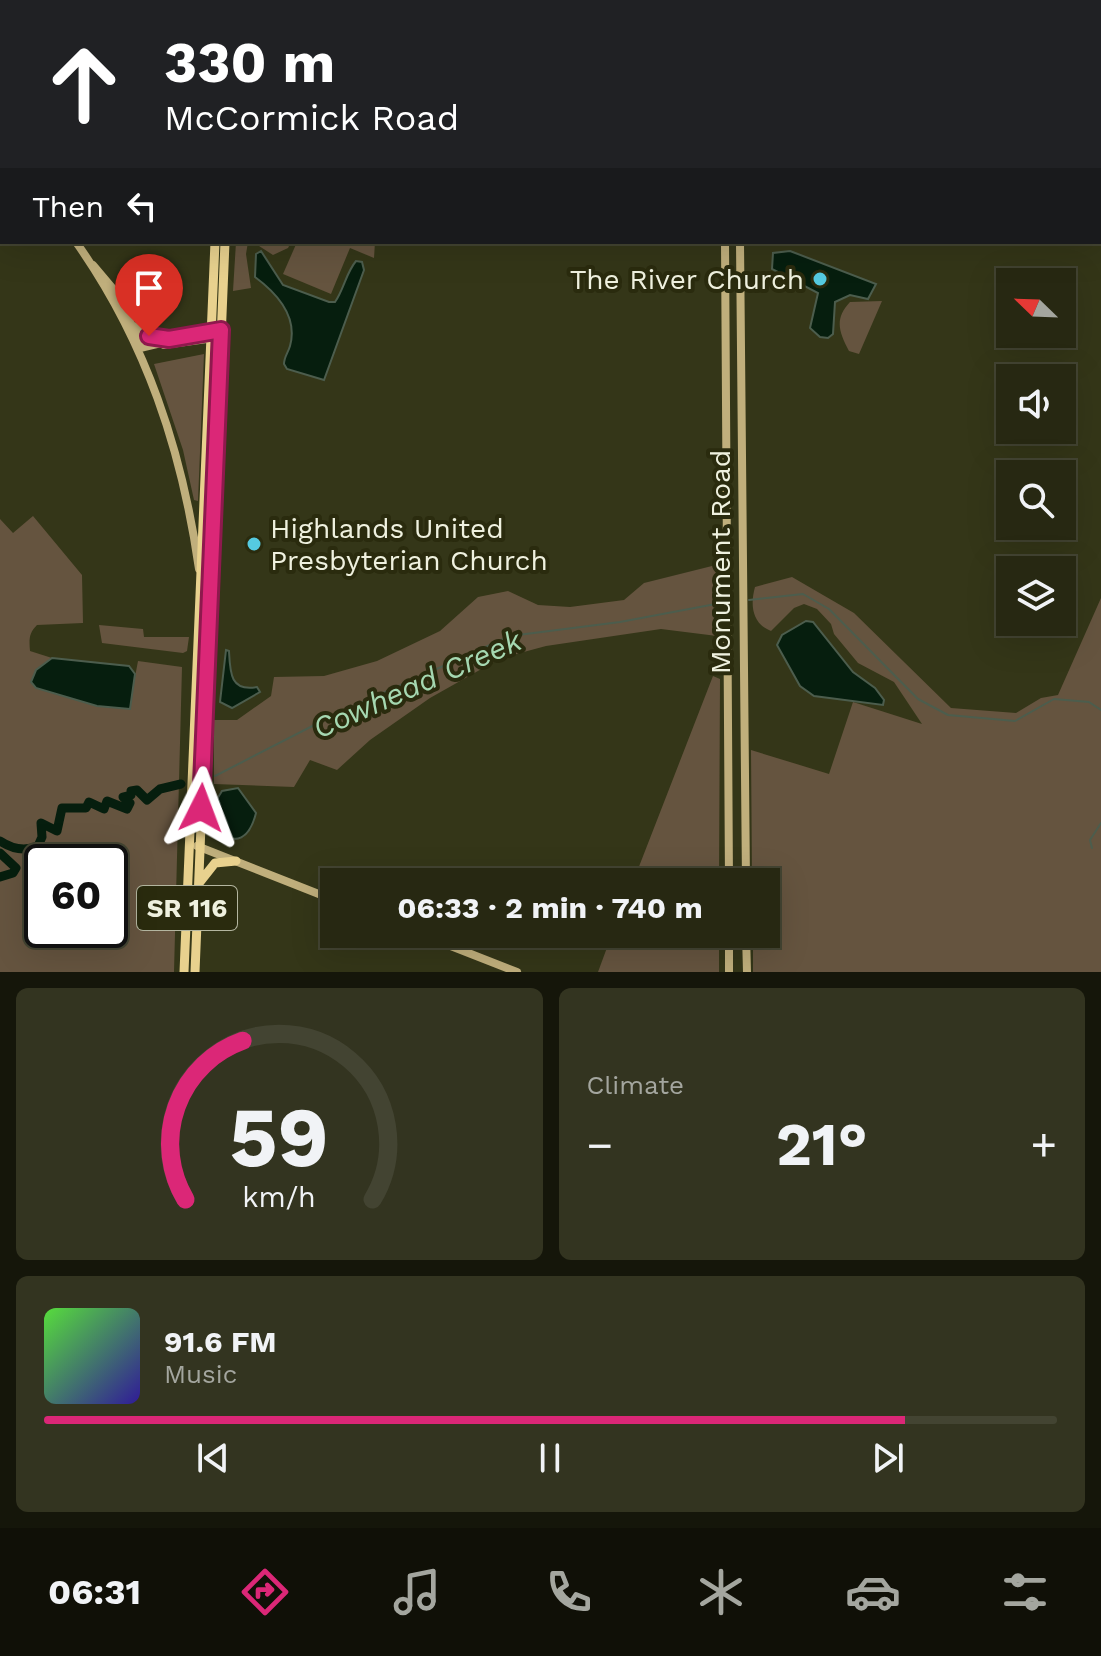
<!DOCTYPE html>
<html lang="en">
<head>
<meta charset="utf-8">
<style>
	:root { --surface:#272812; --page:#333420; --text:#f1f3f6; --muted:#a4a69f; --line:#434432; --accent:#db2777 }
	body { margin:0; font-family:"Work Sans",sans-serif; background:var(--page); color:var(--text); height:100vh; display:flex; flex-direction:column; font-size:30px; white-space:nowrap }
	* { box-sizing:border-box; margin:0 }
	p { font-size:26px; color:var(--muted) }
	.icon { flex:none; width:44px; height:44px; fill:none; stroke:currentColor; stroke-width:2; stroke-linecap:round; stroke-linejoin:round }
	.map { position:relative; height:972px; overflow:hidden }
	.drawer { display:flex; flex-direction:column; gap:16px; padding:16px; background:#15160a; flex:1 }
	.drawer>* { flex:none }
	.banner { position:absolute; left:0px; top:0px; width:1102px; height:244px; box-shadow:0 8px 32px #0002,0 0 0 2px var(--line); background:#202124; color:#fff; overflow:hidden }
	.needle { width:52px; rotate:293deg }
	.buttons { position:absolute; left:996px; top:268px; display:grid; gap:16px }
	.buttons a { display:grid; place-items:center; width:80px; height:80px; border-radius:0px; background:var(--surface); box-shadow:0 8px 32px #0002,0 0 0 2px var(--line); font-size:40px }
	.speed { position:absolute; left:24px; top:844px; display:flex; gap:16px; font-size:40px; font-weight:700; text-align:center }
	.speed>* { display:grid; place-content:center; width:104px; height:104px; border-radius:50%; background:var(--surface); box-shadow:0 8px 32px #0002,0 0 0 2px var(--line); line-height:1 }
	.speed .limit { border:4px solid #111; border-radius:12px; background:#fff; color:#111 }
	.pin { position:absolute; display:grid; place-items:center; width:68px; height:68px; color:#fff; margin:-82px -34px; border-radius:50% 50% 50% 0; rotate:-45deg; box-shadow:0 0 8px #0007 }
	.pin .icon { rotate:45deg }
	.me { position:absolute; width:88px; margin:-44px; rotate:3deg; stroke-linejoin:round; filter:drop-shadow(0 0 6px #0008) }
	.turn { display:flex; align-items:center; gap:28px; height:168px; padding:0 32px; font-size:36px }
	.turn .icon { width:104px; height:104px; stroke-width:2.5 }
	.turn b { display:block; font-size:56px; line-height:68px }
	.then { display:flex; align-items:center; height:76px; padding:0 32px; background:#0003; gap:16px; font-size:30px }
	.big { font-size:60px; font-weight:700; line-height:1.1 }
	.drawer .card { flex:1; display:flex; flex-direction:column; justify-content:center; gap:12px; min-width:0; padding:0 28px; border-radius:12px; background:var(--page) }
	.drawer .dial { align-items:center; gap:0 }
	.dial svg { height:208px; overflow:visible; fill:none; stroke:var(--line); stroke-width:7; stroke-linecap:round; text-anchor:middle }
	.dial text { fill:var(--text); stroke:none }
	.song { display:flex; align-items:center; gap:24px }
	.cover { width:96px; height:96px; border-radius:12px; background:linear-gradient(135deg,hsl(110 70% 55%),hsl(250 70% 35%)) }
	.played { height:8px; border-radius:4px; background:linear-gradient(90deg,var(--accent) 85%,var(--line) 85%) }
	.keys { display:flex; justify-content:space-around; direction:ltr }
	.heat { display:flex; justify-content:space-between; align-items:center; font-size:44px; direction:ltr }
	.drawer .tiles { flex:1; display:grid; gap:16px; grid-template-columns:1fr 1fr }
	.card:last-child { grid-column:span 2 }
	.trip { position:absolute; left:320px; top:868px; width:460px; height:80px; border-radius:0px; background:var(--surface); box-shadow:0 8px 32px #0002,0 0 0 2px var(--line); font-weight:700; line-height:80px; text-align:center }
	.dock { display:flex; height:128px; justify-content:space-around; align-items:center; background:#101007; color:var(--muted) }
	.dock .icon { width:56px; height:56px }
	.dock .current { color:var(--accent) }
	.dock b { font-size:36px; color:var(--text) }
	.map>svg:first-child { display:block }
	.green { fill:#65543f; fill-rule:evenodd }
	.water { fill:#061e0e; stroke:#4c5d4d; stroke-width:2 }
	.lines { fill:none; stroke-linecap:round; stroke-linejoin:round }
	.stream { stroke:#4c5d4d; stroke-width:2 }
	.river { stroke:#061e0e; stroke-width:9 }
	.secondary { stroke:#c0af7c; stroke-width:8 }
	.primary { stroke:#e8d18e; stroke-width:9 }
	.route-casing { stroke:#8e194d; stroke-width:20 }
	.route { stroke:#db2777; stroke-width:14 }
	.poi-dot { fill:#55cae0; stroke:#2a2b0e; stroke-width:3 }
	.labels { text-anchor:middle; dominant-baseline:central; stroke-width:8; stroke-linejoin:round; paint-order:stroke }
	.shield { fill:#2a2b0e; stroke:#b4b6a0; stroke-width:2 }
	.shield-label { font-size:26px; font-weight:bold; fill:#eff1df }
	.poi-label { font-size:28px; fill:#eff1df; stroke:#2a2b0e; text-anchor:end }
	.street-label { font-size:28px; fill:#eff1df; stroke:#2a2b0e }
	.water-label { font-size:30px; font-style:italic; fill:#a5d8b1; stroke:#2a2b0e }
</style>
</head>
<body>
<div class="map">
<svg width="1101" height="972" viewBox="0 0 1101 972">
	<rect width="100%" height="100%" fill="#343618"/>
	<!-- green -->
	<path class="green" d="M236,242h12l-2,12 5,34 -18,3z
		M253,242h38l-3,6 -15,7z
		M297,242h78l-1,16 -24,-10 -19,46 -48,-20z
		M882,301l-23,53 -10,-3c-10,-19 -15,-32 1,-49z
		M204,354l-6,147 -4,-1 -11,-50 -29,-86z
		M33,516l49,59 1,48 -46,2c-8,8 -8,14 -7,26l22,7 -16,12v18l62,18 31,3 9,-48 44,6 -8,305h-174v-453l13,14zM42,862h68v68h-68z
		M720,564l-3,72 -56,-7 -115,17 -45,12 -71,40 -60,42 -33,30 -27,-10 -16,27 -80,-3v-64h23l34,-24 3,-19 50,-1 53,-15 63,-30 38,-34 30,-6 30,14 32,2 54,-7 20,-17z
		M792,577l62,36 97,95 65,5 25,-15 17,-3 43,-97v374h-348v-38h13v-52h-14l-1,-132 78,24 24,-72 69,22 -28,-42 -36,-19 -24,-29 -3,-10 -14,-15 -13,-5 -10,4 -23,23c-19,-7 -21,-26 -16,-44z
		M99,625l44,4 1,8h45l-2,14 -4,2 -81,-10z
		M713,676l7,3 -1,203h-86z
		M612,934h107v38h-121z"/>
	<!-- water -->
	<path class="water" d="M261,251l22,34 46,17h6c9,-13 11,-29 21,-41l6,1 2,8 -40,110 -37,-11 -3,-5c0,-7 4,-11 6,-18 8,-29 -12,-52 -35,-69l1,-23z
		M790,251l86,33 -8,15 -18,-4 -15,7 -2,32 -5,4 -8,-1 -10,-9 8,-35 -46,-24 1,-16z
		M806,621l7,1 40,50 22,16 9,12 -1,5 -69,-9 -14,-10 -23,-41 5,-10z
		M226,650l3,1c1,21 1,41 28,36l3,5 -28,16 -12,-6z
		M52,658l77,8 6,8 -5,35 -33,-3 -61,-18 -5,-6 5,-12z
		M238,788l18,25c-6,24 -20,36 -40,15l1,-29 5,-8z"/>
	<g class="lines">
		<!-- stream -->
		<path class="stream" d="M749,600l54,-6 26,15 89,90 30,16 67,6 39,-22 35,3 12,8
			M215,776l115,-59 180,-81 110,-14 101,-19
			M1092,848l-2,-8 11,-17"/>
		<!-- river -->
		<path class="river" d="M0,841c12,8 24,11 38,5l4,-9 -1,-14 16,8 5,-23h24l3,-6 15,7 3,-8 20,8 3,-6 -7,-6 8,-2v-4l6,-1 10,10 13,-11 21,-5
			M0,853l16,15 -3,5 -13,4"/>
		<!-- secondary -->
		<path class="secondary" d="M723,0v2
			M739,0v2
			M0,155l2,2
			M76,242c70,99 106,208 123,327
			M725,242l4,640
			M740,242l6,640
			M93,265l27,32 20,48
			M137,326l12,10 19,3
			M164,345l50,-7
			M140,348l76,-18
			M197,846l137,54
			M420,934l97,38
			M729,934v38
			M746,934l1,38"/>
		<!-- primary -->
		<path class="primary" d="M226,2v-2
			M237,2v-2
			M200,882l15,-19 21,-2
			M184,972l31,-730
			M195,972l30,-730"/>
	</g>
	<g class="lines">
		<!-- route casing -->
		<g class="route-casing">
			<path id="route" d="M149,336l20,3 52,-9 -20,478"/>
		</g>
		<!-- route -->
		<use href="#route" class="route"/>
	</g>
	<!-- markers -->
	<g class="poi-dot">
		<circle cx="820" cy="279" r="8"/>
		<circle cx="254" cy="544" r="8"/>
	</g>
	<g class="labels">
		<!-- shield labels -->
		<rect class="shield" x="137" y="886" width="100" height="44" rx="6"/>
		<g class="shield-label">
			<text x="187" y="908">SR 116</text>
		</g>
		<!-- poi labels -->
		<g class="poi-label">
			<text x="804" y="279">The River Church</text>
			<text x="270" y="528" text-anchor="start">Highlands United<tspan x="270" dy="32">Presbyterian Church</tspan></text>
		</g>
		<!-- street labels -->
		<g class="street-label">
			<text transform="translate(720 562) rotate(-90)">Monument Road</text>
		</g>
		<!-- water labels -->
		<g class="water-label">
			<text transform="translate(417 684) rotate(-24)">Cowhead Creek</text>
		</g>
	</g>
</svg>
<div class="buttons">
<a><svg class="needle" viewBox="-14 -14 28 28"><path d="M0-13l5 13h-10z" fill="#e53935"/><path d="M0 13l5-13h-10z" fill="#a4a69f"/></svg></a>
<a><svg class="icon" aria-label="sound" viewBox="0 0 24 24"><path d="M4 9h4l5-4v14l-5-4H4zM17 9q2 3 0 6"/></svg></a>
<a><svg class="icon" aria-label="search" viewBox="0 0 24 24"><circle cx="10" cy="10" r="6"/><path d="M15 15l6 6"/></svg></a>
<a><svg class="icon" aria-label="layers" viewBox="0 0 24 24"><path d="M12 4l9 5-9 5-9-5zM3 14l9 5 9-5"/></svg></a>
</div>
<div class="speed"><div class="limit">60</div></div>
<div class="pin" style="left:149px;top:336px;background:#d93025"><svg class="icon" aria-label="arrive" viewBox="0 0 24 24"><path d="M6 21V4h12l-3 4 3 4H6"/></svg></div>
<svg class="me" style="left:201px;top:808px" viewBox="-20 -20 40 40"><path d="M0-17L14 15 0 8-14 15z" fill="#db2777" stroke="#fff" stroke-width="4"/></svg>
<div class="trip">06:33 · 2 min · 740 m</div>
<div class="banner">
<div class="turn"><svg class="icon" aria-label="ahead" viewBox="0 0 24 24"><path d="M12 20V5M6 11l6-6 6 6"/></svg><div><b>330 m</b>McCormick Road</div></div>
<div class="then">Then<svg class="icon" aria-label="left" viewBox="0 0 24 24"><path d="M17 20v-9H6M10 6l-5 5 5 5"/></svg></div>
</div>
</div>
<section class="drawer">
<div class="tiles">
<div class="card dial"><svg viewBox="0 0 100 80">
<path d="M14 69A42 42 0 1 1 86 69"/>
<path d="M14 69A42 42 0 0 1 36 8" stroke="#db2777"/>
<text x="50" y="56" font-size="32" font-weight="700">59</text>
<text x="50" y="72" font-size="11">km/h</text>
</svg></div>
<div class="card"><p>Climate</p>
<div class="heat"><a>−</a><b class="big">21°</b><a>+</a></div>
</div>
<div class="card">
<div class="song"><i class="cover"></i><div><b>91.6 FM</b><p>Music</p></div></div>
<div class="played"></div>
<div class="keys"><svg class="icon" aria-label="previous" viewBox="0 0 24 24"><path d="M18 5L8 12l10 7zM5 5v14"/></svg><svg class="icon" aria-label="pause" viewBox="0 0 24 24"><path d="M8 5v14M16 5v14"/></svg><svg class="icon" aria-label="next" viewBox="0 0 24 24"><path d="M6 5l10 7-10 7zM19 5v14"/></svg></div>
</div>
</div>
</section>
<nav class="dock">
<b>06:31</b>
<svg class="icon current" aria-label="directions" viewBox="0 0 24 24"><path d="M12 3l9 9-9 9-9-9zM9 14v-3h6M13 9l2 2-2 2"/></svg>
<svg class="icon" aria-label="music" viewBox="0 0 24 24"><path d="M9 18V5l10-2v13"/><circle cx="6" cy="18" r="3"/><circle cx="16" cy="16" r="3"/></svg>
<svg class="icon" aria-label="phone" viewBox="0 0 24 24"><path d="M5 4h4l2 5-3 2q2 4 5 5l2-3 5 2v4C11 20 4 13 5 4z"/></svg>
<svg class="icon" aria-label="climate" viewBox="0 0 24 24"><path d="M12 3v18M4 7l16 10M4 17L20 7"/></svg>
<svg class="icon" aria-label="car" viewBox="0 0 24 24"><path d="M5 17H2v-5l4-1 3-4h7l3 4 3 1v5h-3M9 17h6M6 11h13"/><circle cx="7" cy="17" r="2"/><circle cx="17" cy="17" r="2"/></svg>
<svg class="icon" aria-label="filters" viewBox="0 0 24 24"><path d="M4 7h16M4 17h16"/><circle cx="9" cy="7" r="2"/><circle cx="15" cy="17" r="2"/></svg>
</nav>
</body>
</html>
